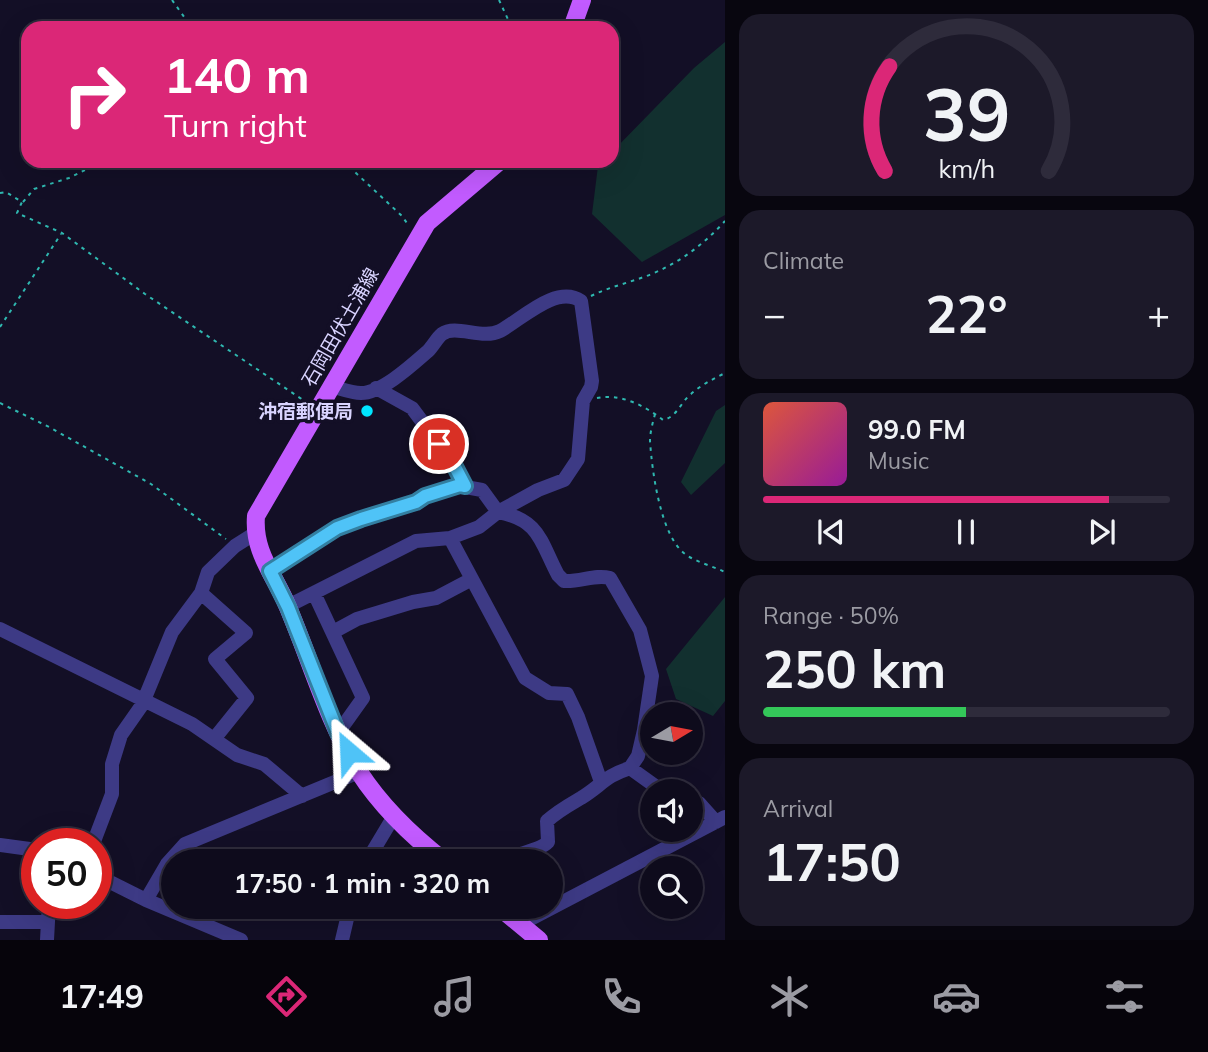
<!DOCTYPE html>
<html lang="en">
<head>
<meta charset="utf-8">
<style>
	:root { --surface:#0e0b1c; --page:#1c1929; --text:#f1f3f6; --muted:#9b9ba3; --line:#2e2b3b; --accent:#db2777 }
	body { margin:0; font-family:Mulish,"Noto Sans JP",sans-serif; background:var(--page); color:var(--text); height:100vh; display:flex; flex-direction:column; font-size:26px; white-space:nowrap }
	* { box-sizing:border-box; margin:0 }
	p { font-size:23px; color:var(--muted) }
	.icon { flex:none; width:38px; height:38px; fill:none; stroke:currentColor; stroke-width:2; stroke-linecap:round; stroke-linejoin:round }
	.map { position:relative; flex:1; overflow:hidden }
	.sheet { display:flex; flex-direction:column; gap:14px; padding:14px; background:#08060f; width:483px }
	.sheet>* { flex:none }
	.hud { position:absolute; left:21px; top:21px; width:598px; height:147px; border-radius:21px; box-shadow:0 7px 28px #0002,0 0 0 2px var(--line); background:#db2777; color:#fff; overflow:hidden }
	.needle { width:46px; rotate:80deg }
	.buttons { position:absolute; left:640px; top:702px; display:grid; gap:14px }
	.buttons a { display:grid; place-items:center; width:63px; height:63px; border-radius:50%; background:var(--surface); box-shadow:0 7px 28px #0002,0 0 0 2px var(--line); font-size:35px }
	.speed { position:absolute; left:21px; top:828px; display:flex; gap:14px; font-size:35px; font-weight:700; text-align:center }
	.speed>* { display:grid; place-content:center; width:91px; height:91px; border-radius:50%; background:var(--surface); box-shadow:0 7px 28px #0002,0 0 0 2px var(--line); line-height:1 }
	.speed .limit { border:10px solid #d22; background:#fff; color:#111 }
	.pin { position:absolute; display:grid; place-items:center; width:60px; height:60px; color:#fff; margin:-30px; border:4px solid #fff; border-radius:50%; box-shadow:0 2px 7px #0007 }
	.me { position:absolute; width:77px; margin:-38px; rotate:334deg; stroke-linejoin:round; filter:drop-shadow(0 0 5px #0008) }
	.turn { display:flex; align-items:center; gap:24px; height:147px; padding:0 28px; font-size:32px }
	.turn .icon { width:91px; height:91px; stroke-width:2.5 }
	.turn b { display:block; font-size:49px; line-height:60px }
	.big { font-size:52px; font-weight:700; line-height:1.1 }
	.sheet .card { flex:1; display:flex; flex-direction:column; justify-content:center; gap:10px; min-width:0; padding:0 24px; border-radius:21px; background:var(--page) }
	.sheet .dial { align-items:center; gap:0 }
	.dial svg { height:182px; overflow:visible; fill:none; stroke:var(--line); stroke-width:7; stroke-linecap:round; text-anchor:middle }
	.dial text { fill:var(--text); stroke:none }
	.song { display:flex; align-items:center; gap:21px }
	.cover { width:84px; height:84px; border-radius:10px; background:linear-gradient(135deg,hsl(10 70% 55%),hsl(300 70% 35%)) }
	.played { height:7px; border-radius:4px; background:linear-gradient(90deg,var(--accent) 85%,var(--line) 85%) }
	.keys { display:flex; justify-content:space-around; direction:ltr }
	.heat { display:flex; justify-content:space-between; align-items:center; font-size:38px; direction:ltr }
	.charge { height:10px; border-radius:5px; background:linear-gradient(90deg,#34c759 50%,var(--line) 0) }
	.trip { position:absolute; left:161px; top:849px; width:402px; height:70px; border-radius:35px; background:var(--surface); box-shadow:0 7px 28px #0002,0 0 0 2px var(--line); font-weight:700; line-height:70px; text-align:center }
	.dock { display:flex; height:112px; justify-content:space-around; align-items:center; background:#06040b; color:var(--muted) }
	.dock .icon { width:49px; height:49px }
	.dock .selected { color:var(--accent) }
	.dock b { font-size:32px; color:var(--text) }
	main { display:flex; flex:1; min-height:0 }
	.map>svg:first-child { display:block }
	.green { fill:#12302f }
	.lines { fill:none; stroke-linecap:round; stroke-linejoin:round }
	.path { stroke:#2fb8b0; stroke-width:2; stroke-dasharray:3.5 5; stroke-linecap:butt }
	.minor { stroke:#3d3a85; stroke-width:14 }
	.major { stroke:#c25bff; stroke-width:18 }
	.route-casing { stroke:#337fa1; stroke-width:18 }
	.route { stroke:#4fc3f7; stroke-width:12 }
	.poi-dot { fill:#00e5ff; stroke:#130f26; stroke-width:2.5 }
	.labels { text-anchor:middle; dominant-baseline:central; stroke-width:7; stroke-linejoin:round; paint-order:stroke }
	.street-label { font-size:19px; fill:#d9d4ff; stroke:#130f26 }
	.poi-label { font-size:19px; font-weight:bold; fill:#d9d4ff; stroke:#130f26; text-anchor:end }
</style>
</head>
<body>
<main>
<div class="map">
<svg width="725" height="940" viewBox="0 0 725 940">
	<rect width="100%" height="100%" fill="#130f26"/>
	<!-- green -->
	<path class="green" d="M725,42v173l-83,47 -50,-48 6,-48 5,-5h9l1,-10 81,-83z
		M725,405v58l-34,32 -10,-13 35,-71z
		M725,597v104l-12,15 -37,-17 -10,-30z"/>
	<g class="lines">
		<!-- path -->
		<path class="path" d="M172,0l20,28
			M499,0l13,28
			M343,161l59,55 7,10
			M0,193l6,-1 16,10 -5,11 45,20 83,61 161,108
			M23,202l11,-13 35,-11 34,-17
			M591,296c20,-10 42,-14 63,-23 28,-12 51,-30 71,-52
			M0,327l61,-93
			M597,398c24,-5 48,8 66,22 14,-3 17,-17 28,-26 10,-9 22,-15 34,-21
			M0,403l49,24 102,57 75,55
			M655,414c-2,8 -5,18 -5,27 2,29 10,94 35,113 11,8 27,12 40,18"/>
		<!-- minor -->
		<path class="minor" d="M376,388l36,20 41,55 12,24
			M450,538l75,140 24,15 18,1 11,23 23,65
			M270,571l67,-43 24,-9 55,-17 9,-6 35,-10 22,4 16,22c42,8 42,29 60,63l6,6c17,1 31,-7 46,-3l30,52 12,46 -8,54 -6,26 -8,12c-25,8 -28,17 -49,30 -12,7 -23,13 -34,23l1,21c-7,8 -35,13 -49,19
			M201,593l45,40 -31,26 32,39 -33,41
			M314,593l49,105 -25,35
			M288,606l128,-65 34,-3 29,-11 19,-15 40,-22 26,-10 14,-21 5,-58 8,-14 1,-6 -11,-80c-25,-17 -60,19 -81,30 -18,9 -44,-7 -58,3 -5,4 -9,12 -14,17 -15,13 -46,42 -67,42 -10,0 -22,-5 -31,-7
			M0,629l192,95 45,31 27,9 38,32
			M333,632l24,-13 56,-17 23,-4 36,-19
			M630,768l32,23
			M691,801l8,2 17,19
			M93,844l19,-50v-30l9,-29 21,-30 30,-73 29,-39 7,-21 27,-26 19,-12
			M0,845l37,5
			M367,861l27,-45
			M96,875l50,25 95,40
			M146,900l21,-36 18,-20 174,-72
			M0,922h48
			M519,925l206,-108
			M47,940l2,-37
			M342,940l8,-34"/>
		<!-- major -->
		<path class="major" d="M572,28l10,-28
			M444,861c-32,-25 -63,-55 -85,-89 -32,-52 -48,-111 -72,-167 -13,-31 -34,-53 -31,-89l171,-293 73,-62
			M498,906l41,34"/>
	</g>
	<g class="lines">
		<!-- route casing -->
		<g class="route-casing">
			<path id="route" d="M349,752l-11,-19 -50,-126 -18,-36 67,-43 24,-9 55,-17 9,-6 35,-11 5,1 -12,-23 -14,-19"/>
		</g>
		<!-- route -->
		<use href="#route" class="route"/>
	</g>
	<!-- markers -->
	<circle class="poi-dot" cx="367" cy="411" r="7"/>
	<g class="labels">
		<!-- street labels -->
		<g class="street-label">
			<text transform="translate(340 327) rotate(-60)">石岡田伏土浦線</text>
		</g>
		<!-- poi labels -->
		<g class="poi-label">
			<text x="353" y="411">沖宿郵便局</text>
		</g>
	</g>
</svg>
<div class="buttons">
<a><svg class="needle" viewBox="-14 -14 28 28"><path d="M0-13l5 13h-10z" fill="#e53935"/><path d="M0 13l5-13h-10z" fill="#9b9ba3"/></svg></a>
<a><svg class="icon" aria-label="sound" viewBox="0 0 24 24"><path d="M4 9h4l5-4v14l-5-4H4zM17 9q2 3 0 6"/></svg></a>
<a><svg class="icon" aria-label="search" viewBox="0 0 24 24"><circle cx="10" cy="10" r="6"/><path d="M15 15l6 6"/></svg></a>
</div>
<div class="speed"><div class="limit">50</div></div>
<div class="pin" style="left:439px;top:444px;background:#d93025"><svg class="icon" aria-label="arrive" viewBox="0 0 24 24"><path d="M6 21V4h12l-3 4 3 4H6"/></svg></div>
<svg class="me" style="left:349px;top:752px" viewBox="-20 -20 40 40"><path d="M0-17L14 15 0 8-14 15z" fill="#4fc3f7" stroke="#fff" stroke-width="4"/></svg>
<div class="trip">17:50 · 1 min · 320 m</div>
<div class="hud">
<div class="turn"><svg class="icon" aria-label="right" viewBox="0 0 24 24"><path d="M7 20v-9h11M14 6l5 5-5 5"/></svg><div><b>140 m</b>Turn right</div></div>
</div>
</div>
<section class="sheet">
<div class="card dial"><svg viewBox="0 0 100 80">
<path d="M14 69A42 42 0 1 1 86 69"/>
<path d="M14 69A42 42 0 0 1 16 23" stroke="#db2777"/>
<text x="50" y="56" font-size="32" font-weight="700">39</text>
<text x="50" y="72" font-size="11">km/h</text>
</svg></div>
<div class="card"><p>Climate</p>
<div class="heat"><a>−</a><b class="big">22°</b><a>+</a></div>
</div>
<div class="card">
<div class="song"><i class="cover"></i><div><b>99.0 FM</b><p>Music</p></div></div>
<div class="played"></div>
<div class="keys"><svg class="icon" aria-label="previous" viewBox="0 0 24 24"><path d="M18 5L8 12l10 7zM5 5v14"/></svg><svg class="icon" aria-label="pause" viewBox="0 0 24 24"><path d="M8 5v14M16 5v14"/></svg><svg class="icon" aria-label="next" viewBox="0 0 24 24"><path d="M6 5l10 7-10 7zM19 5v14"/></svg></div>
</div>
<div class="card"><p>Range · 50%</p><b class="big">250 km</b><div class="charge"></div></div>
<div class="card"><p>Arrival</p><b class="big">17:50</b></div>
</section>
</main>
<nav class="dock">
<b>17:49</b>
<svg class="icon selected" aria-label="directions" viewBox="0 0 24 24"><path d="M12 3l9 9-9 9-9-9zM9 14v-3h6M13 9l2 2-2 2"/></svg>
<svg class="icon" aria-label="music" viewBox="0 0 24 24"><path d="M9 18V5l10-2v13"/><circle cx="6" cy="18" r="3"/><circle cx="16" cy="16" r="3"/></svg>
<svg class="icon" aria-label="phone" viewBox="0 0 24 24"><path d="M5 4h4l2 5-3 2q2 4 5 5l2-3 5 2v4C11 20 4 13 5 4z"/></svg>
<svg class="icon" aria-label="climate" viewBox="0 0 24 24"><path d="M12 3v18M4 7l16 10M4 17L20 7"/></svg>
<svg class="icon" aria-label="car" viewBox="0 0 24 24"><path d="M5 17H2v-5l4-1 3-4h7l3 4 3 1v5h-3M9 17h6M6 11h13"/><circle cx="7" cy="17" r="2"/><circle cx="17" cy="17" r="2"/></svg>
<svg class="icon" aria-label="filters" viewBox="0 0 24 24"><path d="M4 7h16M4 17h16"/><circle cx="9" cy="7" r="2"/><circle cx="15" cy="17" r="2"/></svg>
</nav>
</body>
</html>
